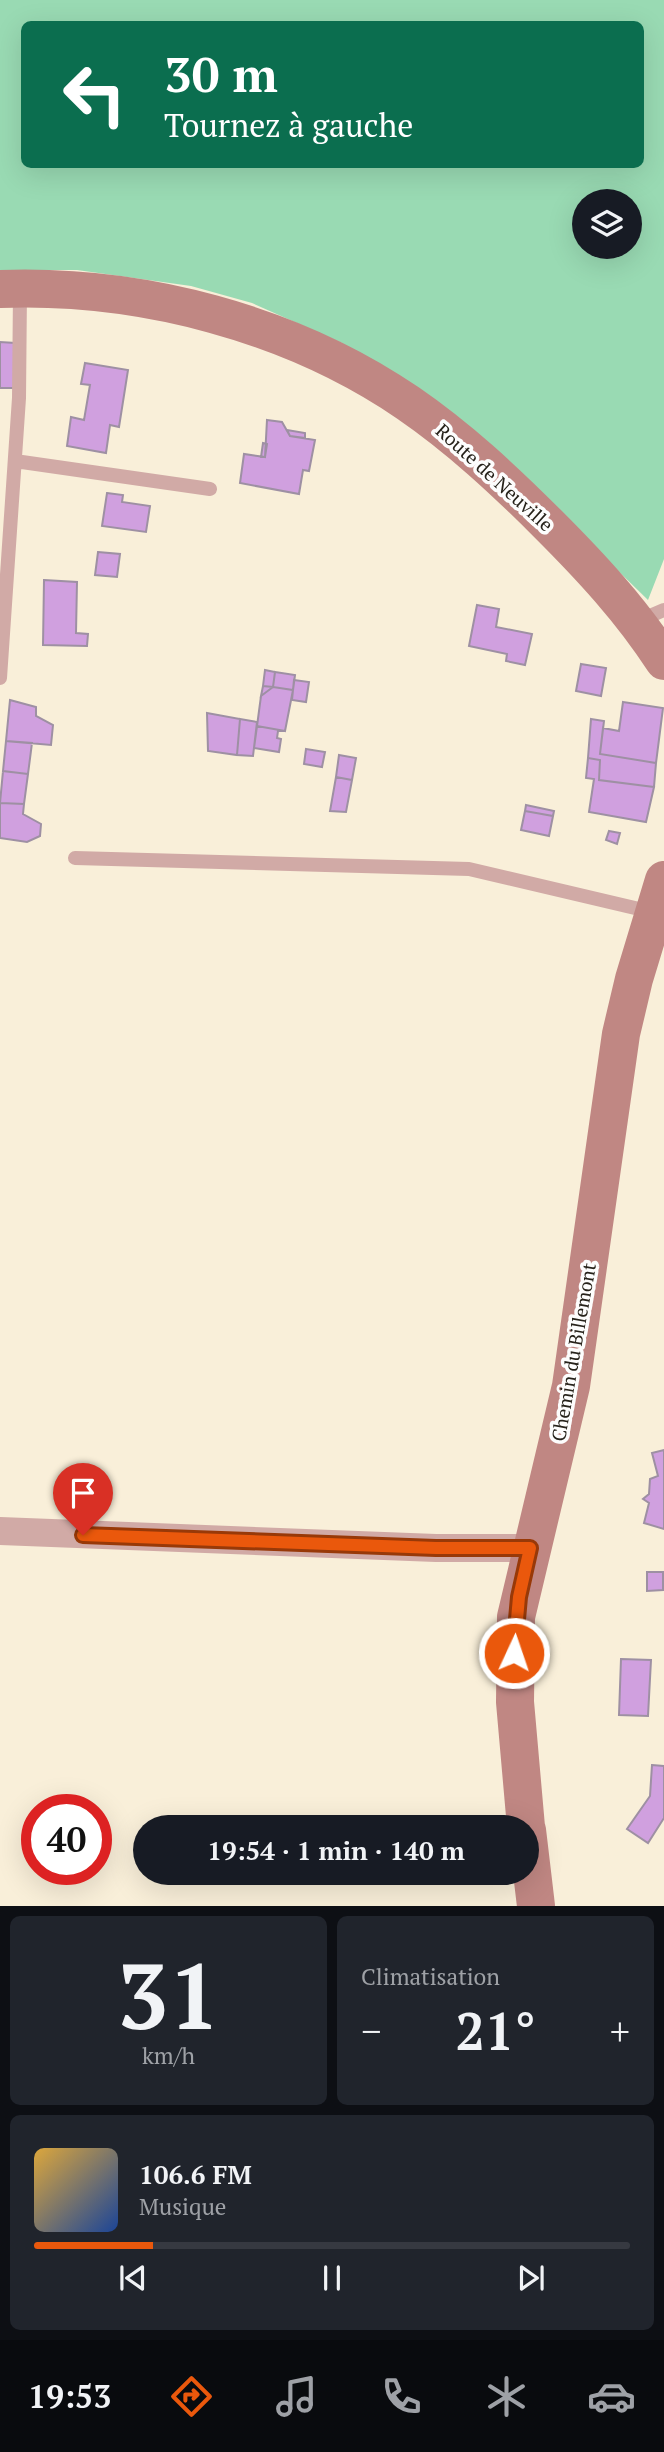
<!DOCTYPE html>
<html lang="fr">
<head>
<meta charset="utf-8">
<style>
	:root { --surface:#171b24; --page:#20242c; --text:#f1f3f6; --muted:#9ea1a6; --line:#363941; --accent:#ea580c }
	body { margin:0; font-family:"PT Serif",serif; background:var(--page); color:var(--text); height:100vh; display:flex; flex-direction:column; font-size:26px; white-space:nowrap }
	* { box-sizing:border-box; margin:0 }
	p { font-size:23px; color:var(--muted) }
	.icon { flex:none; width:38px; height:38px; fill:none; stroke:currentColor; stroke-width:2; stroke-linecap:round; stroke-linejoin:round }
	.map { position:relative; height:1906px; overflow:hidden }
	.side { display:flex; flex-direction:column; gap:10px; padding:10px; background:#0d0f14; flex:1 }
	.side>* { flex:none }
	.guide { position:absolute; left:21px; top:21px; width:623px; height:147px; border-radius:10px; box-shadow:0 7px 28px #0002; background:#0b6e4f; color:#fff; overflow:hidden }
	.buttons { position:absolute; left:572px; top:189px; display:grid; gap:14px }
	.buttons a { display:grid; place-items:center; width:70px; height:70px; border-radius:50%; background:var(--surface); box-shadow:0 7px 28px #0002; font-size:35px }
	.speed { position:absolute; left:21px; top:1794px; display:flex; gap:14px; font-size:35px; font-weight:700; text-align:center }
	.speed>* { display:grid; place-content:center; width:91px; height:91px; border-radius:50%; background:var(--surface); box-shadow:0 7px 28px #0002; line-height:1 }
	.speed .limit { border:10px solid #d22; background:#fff; color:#111 }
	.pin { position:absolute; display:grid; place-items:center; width:60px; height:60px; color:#fff; margin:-72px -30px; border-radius:50% 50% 50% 0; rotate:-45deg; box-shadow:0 0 7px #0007 }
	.pin .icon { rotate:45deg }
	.me { position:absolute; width:77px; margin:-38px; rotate:3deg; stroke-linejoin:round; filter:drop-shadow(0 0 5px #0008) }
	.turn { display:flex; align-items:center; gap:24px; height:147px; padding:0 28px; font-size:32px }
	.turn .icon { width:91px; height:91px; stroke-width:2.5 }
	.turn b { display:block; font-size:49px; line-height:60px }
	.big { font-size:52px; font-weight:800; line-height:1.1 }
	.side .card { flex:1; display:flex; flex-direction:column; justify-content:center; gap:10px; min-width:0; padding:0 24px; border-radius:10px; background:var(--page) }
	.side .dial { align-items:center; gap:0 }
	.dial b { font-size:91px; line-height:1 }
	.song { display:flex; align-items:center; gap:21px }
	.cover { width:84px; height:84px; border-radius:10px; background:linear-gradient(135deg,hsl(40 70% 55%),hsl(220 70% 35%)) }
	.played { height:7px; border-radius:4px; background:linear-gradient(90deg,var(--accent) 20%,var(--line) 20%) }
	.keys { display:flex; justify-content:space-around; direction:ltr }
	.heat { display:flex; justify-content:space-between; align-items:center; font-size:38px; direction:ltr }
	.side .tiles { flex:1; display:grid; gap:10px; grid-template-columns:1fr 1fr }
	.card:last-child { grid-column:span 2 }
	.trip { position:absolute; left:133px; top:1815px; width:406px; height:70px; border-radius:35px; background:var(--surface); box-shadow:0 7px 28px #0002; font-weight:800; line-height:70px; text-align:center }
	.tabs { display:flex; height:112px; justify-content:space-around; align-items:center; background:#090b0e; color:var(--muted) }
	.tabs .icon { width:49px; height:49px }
	.tabs .active { color:var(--accent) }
	.tabs b { font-size:32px; color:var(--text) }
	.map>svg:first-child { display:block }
	.green { fill:#99dab3; fill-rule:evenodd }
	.building { fill:#d0a0df; stroke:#9e90a3; stroke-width:2 }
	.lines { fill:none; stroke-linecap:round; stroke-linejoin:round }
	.lane { stroke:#d1aaa6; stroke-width:14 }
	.street { stroke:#d1aaa6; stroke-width:28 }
	.secondary { stroke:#c08783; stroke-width:38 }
	.route-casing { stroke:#983908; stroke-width:18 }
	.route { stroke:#ea580c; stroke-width:12 }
	.labels { text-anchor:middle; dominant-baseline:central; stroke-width:7; stroke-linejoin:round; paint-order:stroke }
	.street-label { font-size:19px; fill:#26221a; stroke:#fdfdfd }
</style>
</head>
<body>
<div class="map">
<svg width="664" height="1906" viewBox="0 0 664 1906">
	<rect width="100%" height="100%" fill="#f9efd9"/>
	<!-- green -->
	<path class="green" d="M0,0h664v559l-16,41 -129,-126 -177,-131 -90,-40 -61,-17 -114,-16h-77zM24,24h616v140h-616zM584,201h46v46h-46z"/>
	<!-- building -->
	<path class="building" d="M0,342l15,1 -1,45h-14z
		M85,363l43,7 -9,57 -9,-2 -4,28 -39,-7 4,-29 13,3 6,-35 -9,-1z
		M267,420l15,2 8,14 25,4 -6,31 -6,-1 -4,24 -59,-11 4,-29 21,3z
		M287,430l18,3v5l-15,-2z
		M263,443l4,1 -2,13h-4z
		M107,493l16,2 -1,7 28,4 -4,26 -44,-6z
		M98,552l22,2 -3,23 -22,-2z
		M44,580l33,2 -1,51 12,1 -1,12 -44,-1z
		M477,605l22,4 -3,18 36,7 -7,31 -19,-4 1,-7 -38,-8z
		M581,664l25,4 -5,28 -25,-5z
		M265,670l10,2 -2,15 -10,-1z
		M275,672l20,3 -2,15 -20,-3z
		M294,680l15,2 -3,20 -14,-2z
		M263,686l10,1 -12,9z
		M273,687l20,3 -8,41 -28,-5 4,-30z
		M10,700l26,7v9l17,9 -2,20 -45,-4z
		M623,702l40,6 -7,55 -56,-9 3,-26 16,3z
		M207,713l33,6 -3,36 -29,-4z
		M240,719l17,3 -4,34 -16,-1z
		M591,719l13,2 -4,33 56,9 -2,24 -55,-7 1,-20 -12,-2z
		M257,726l28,5h-7l-1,7 4,1 -2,13 -25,-4z
		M6,741l26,2 -4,31 -25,-3z
		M306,749l19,3 -3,15 -18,-3z
		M339,755l17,3 -4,22 -16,-3z
		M588,758l12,2 -1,20 55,7 -8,35 -57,-10 5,-33 -8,-1z
		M3,771l25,3 -4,30 -24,-1z
		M336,777l16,3 -6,32 -16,-1z
		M0,803l24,1 -1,10 18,10 -1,12 -13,6 -27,-4z
		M526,805l28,6 -1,5 -28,-5z
		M525,811l28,5 -4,20 -28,-6z
		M609,831l11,2 -3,11 -11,-4z
		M664,1450v79l-20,-6 5,-20 -6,-4 6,-5 1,-15 8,-3 -6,-23z
		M647,1572h16v18l-16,1z
		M621,1659l30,1 -3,56 -29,-1z
		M652,1765l12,1v52l-16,25 -21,-14 23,-33z"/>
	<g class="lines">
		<!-- lane -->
		<path class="lane" d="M15,461l195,28
			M636,622l28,-12
			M0,678l19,-280 1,-107
			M75,858l394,11 183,43"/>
		<!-- street -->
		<path class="street" d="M0,1531l436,17h94"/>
		<!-- secondary -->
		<path class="secondary" d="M0,289c141,-5 291,34 408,114 51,35 96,77 140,121 43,43 83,86 116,137
			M526,1827l-11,-125 1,-85 55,-231 50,-352 13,-55 30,-99
			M527,1830l9,76"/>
	</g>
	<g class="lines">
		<!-- route casing -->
		<g class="route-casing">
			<path id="route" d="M83,1535l353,13h94l-11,49 -5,56"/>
		</g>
		<!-- route -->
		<use href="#route" class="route"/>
	</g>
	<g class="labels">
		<!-- street labels -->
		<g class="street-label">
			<text transform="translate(495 477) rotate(42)">Route de Neuville</text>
			<text transform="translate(573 1352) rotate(-80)">Chemin du Billemont</text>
		</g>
	</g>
</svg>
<div class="buttons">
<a><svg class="icon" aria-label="layers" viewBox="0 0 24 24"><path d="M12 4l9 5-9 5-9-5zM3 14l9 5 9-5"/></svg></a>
</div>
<div class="speed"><div class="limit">40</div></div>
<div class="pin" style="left:83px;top:1535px;background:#d93025"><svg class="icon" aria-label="arrive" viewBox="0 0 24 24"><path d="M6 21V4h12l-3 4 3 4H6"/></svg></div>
<svg class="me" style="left:514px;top:1653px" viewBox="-20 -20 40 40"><circle r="17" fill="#ea580c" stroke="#fff" stroke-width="3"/><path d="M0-11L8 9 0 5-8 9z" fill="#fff"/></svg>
<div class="trip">19:54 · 1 min · 140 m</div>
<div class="guide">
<div class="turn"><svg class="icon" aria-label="left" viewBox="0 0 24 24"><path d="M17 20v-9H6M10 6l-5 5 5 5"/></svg><div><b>30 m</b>Tournez à gauche</div></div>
</div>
</div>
<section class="side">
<div class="tiles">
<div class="card dial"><b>31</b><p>km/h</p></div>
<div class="card"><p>Climatisation</p>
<div class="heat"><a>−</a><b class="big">21°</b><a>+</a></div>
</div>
<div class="card">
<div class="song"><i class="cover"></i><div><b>106.6 FM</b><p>Musique</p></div></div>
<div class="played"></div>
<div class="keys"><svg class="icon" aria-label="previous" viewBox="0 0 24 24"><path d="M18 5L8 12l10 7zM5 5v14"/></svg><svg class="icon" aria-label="pause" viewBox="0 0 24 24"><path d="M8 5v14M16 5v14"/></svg><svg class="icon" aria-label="next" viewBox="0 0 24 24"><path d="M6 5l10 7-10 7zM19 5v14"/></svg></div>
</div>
</div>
</section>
<nav class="tabs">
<b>19:53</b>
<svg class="icon active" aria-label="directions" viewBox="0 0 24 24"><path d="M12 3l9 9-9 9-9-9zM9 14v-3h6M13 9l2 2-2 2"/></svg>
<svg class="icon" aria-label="music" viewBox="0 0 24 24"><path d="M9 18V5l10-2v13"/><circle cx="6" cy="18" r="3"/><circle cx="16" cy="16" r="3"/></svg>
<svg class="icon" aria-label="phone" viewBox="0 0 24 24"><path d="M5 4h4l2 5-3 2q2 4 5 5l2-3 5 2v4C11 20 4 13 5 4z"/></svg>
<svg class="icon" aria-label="climate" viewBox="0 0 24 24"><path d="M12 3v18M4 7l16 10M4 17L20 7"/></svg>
<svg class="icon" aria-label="car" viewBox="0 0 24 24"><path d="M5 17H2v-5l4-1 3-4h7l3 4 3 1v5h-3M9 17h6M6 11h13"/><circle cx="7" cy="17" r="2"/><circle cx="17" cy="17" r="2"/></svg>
</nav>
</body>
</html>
